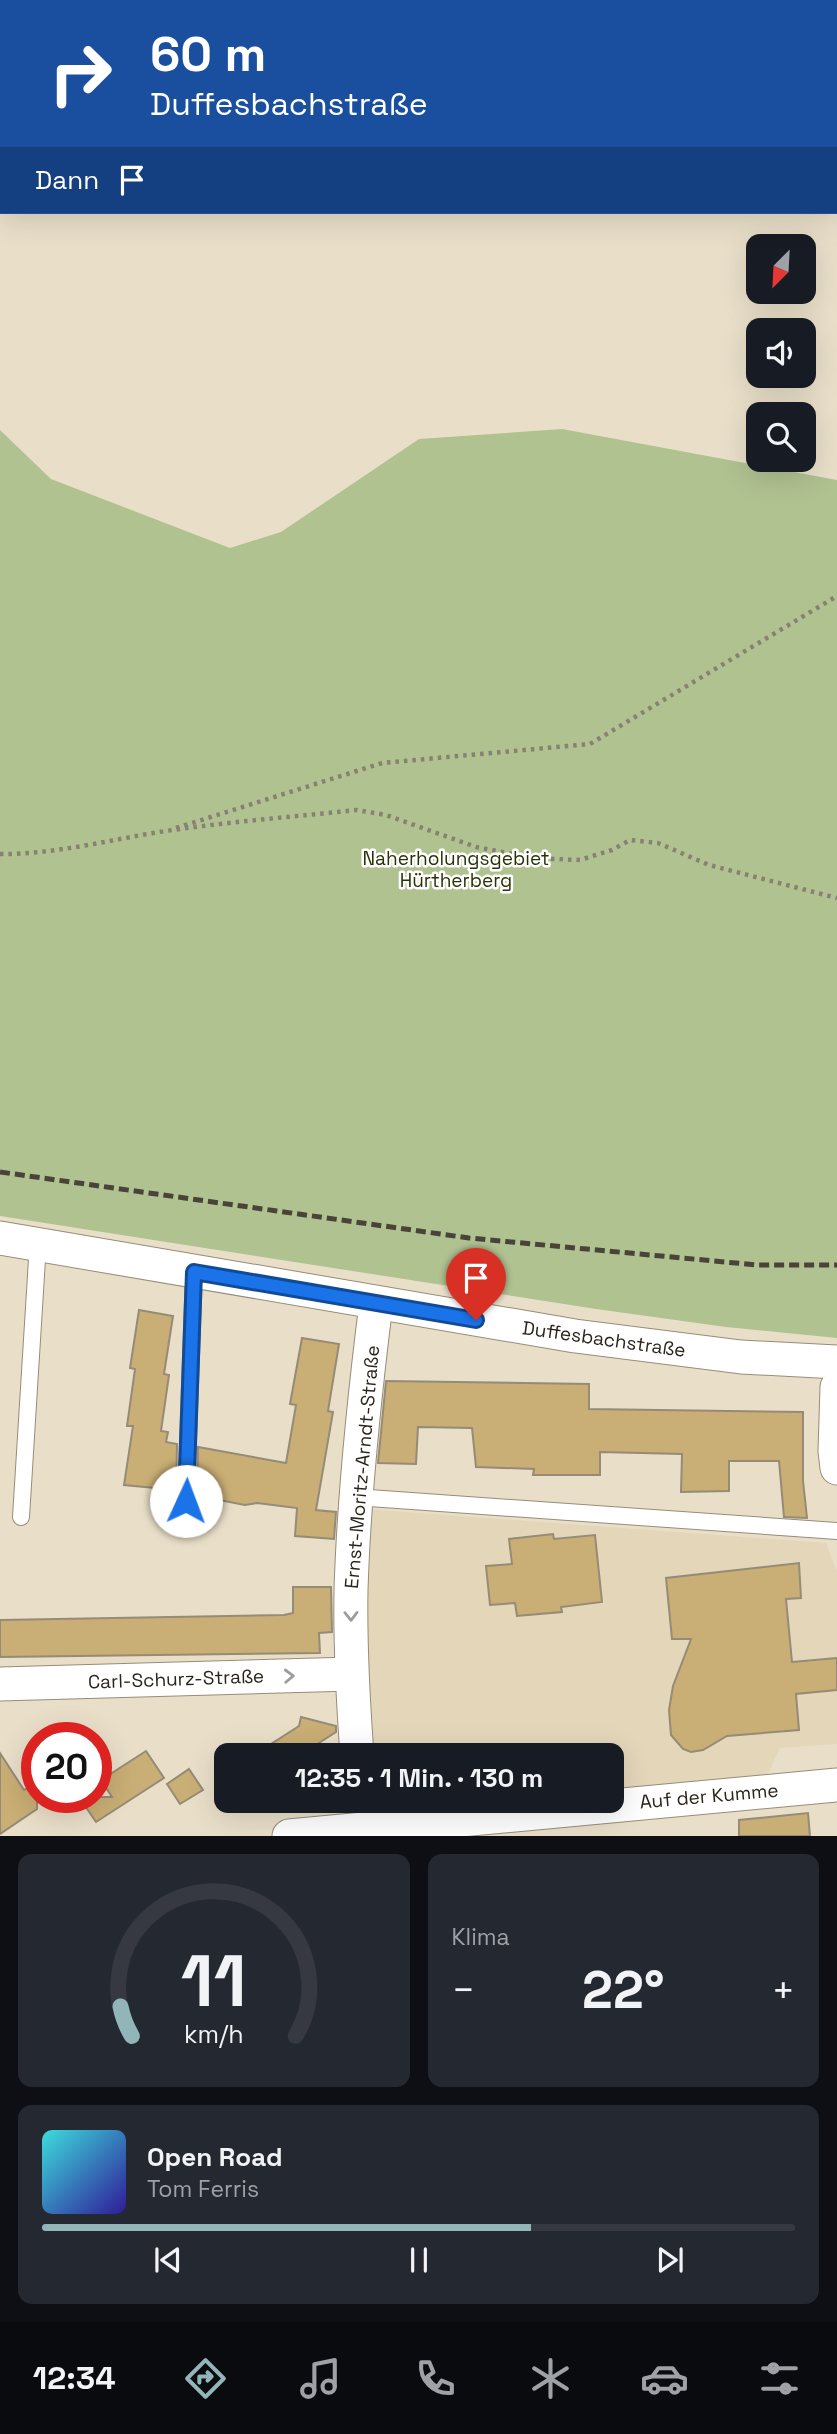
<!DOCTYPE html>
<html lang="de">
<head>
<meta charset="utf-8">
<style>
	:root { --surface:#171b24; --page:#242831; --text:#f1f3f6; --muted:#9ea1a6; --line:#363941; --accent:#92b5b9 }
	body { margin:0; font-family:"Space Grotesk",sans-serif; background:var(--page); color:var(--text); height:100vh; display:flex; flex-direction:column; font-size:26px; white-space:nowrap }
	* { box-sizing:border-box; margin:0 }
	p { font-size:23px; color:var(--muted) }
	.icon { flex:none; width:38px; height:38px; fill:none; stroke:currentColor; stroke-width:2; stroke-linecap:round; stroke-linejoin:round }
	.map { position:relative; height:1836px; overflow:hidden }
	.details { display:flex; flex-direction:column; gap:18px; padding:18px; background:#0d0f14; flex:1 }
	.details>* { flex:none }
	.hud { position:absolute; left:0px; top:0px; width:838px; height:214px; box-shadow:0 7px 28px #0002; background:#1a4fa0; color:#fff; overflow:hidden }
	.needle { width:46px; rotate:204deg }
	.controls { position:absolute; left:746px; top:234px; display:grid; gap:14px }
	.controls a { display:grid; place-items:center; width:70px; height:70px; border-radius:14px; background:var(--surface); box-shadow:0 7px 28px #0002; font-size:35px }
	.speed { position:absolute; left:21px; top:1722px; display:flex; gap:14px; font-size:35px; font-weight:700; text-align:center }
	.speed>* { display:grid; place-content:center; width:91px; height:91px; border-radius:50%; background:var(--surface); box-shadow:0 7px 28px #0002; line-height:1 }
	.speed .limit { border:10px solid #d22; background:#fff; color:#111 }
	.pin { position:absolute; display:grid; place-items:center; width:60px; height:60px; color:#fff; margin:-72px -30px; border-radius:50% 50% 50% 0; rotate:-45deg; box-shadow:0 0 7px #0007 }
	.pin .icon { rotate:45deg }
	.me { position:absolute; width:77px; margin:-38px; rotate:2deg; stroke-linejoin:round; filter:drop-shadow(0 0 5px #0008) }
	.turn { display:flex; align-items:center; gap:24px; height:147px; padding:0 35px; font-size:32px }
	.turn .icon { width:91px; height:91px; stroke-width:2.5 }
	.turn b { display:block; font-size:49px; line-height:60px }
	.then { display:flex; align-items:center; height:66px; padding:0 35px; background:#0003; gap:14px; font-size:26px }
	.big { font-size:52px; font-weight:700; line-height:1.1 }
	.details .card { flex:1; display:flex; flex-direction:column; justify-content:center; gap:10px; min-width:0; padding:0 24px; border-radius:14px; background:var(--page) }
	.details .dial { align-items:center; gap:0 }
	.dial svg { height:182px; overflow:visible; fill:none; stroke:var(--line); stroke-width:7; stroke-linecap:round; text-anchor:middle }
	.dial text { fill:var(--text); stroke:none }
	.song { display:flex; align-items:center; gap:21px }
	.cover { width:84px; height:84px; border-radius:10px; background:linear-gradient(135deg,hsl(180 70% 55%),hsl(250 70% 35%)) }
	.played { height:7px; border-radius:4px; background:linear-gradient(90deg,var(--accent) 65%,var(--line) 65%) }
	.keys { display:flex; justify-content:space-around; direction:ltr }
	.heat { display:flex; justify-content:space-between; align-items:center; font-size:38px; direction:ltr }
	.details .tiles { flex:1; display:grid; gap:18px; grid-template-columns:1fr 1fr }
	.card:last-child { grid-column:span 2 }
	.trip { position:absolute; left:214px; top:1743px; width:410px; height:70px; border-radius:14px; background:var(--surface); box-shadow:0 7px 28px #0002; font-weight:700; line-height:70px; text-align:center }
	.dock { display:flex; height:112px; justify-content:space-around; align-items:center; background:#090b0e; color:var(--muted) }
	.dock .icon { width:49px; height:49px }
	.dock .selected { color:var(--accent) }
	.dock b { font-size:32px; color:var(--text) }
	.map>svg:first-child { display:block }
	.built { fill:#e4d6b9 }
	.green { fill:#b1c291 }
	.building { fill:#c9ae75; stroke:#958b77; stroke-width:2 }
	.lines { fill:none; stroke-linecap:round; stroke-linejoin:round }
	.service-casing { stroke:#968c78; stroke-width:18 }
	.minor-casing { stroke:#968c78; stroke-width:35 }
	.path { stroke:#878172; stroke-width:4.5; stroke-dasharray:3.5 5; stroke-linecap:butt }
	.service { stroke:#fff; stroke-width:16 }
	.minor { stroke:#fff; stroke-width:33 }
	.rail { stroke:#49443a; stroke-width:5; stroke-dasharray:10 5; stroke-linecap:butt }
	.oneway { stroke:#9f9d9a }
	.route-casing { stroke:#114b97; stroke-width:18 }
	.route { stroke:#1a73e8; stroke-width:12 }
	.labels { text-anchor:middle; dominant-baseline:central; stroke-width:5; stroke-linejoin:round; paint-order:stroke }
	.park-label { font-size:19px; fill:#283408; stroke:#fff }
	.street-label { font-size:19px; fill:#2a261e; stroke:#fff }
</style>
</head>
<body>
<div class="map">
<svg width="837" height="1836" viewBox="0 0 837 1836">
	<rect width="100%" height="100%" fill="#e9dfc9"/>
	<!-- built -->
	<path class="built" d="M366,1509l460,34 11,28v173l-57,4 -13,28 -156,13v-34h-245z
		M369,1801h118l-105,9z"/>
	<!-- green -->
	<path class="green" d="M562,429l275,51v858l-111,-11 -130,-18 -596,-93v-786l51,49 179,69 51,-16 138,-93z"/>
	<!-- building -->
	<path class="building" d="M139,1310l34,6 -9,58 5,1 -8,56 7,1 -2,10 11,2 -1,46 -52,-5 9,-59h-6l8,-57 -5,-1z
		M302,1338l37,6 -11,67 5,1 -17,98 20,2 -2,27 -39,-3 2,-28 -40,-5 -12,2 -42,-8v-2l-6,-1 1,-47 88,16 10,-58 -6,-1z
		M386,1381l203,3v25l214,3v69l4,37 -23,-1 -5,-56h-50v30l-48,1 1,-38 -82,-2v23h-67l1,-6 -58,-2 -4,-39 -54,-1 -2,37 -38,-1z
		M553,1534l1,5 41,-4 7,67 -41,5 1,5 -45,4 -2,-13 -25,2 -4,-39 26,-2 -3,-25z
		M799,1563l2,35 -15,1 6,63 45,-4v32l-41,4 3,36 -72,6 -24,14 -12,2 -8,-3 -12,-14 -2,-25 4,-24 18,-47h-19l-6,-61z
		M293,1587h38l1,45 -13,1 1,20 -320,4v-37l284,-5 9,-2z
		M301,1717l35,9v6l-17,11 7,12h-72l45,-29z
		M146,1751l18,27 -68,44 -17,-25h33l-11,-17z
		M0,1753l24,37 13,-8v27l-37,25z
		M189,1769l14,21 -23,14 -13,-20z
		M808,1813l2,23h-71v-16z"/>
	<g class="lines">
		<!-- service casing -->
		<g class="service-casing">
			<path id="service" d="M355,1497l482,34
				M21,1517l17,-274
				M185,1526l9,-254"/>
		</g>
		<!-- minor casing -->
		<g class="minor-casing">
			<path id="minor" d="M0,1238l575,98 166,21 96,5
				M837,1387l-2,64 2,17
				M0,1684l352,-10
				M357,1755c-4,-55 -7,-110 -6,-165 3,-96 13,-191 25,-286
				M289,1836l548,-51"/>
		</g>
		<!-- path -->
		<path class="path" d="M785,0v2
			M836,116l1,1
			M176,828l206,-65 208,-19 247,-148
			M0,854c50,1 110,-14 159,-22 66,-10 132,-15 198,-22l29,5 90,32 57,11 47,2 32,-10 18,-10 28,3 51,22 128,33"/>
		<!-- service -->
		<use href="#service" class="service"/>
		<!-- minor -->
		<use href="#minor" class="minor"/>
		<!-- rail -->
		<path class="rail" d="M0,1172l469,66 288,27h80"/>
	</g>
	<!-- one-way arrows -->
	<defs><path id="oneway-chevron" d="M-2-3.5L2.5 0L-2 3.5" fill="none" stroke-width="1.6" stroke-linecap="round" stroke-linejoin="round" transform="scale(1.75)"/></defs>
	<g class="oneway">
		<use href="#oneway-chevron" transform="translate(351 1616) rotate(89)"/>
		<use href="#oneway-chevron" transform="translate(289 1676) rotate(-2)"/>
	</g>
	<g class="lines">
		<!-- route casing -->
		<g class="route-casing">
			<path id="route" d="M186,1501l8,-229 282,48"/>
		</g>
		<!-- route -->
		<use href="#route" class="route"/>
	</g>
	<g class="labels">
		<!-- park labels -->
		<g class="park-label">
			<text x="456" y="858">Naherholungsgebiet<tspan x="456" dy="22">Hürtherberg</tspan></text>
		</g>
		<!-- street labels -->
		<g class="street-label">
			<text transform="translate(604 1339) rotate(8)">Duffesbachstraße</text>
			<text transform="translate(362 1467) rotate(-85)">Ernst-Moritz-Arndt-Straße</text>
			<text transform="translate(176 1679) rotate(-2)">Carl-Schurz-Straße</text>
			<text transform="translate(709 1796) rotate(-5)">Auf der Kumme</text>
		</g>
	</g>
</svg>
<div class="controls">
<a><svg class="needle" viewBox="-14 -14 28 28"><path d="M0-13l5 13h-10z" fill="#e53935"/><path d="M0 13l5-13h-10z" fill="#9ea1a6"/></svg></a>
<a><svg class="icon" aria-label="sound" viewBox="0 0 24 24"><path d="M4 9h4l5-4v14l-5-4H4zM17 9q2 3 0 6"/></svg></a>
<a><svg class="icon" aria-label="search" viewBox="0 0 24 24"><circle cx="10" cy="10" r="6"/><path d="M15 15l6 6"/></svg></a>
</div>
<div class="speed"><div class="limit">20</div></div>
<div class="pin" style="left:476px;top:1320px;background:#d93025"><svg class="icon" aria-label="arrive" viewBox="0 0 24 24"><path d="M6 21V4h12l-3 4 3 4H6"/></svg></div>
<svg class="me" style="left:186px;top:1501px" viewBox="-20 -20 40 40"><circle r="19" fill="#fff"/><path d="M0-13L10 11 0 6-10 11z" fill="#1a73e8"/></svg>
<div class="trip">12:35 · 1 Min. · 130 m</div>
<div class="hud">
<div class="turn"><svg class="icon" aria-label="right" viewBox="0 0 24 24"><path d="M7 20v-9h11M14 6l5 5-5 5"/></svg><div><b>60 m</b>Duffesbachstraße</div></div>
<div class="then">Dann<svg class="icon" aria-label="arrive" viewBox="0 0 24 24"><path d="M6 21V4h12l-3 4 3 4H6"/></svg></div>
</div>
</div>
<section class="details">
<div class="tiles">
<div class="card dial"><svg viewBox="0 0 100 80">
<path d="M14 69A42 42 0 1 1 86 69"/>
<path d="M14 69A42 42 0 0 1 9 56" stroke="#92b5b9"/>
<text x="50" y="56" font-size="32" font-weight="700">11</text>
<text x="50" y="72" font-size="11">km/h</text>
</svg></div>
<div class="card"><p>Klima</p>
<div class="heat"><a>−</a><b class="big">22°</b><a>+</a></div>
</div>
<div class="card">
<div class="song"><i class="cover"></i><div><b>Open Road</b><p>Tom Ferris</p></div></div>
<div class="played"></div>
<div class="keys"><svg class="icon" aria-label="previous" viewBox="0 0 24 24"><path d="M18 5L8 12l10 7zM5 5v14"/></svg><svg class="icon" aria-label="pause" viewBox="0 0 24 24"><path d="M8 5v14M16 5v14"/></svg><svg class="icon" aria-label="next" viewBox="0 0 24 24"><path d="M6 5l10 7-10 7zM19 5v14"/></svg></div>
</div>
</div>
</section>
<nav class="dock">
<b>12:34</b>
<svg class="icon selected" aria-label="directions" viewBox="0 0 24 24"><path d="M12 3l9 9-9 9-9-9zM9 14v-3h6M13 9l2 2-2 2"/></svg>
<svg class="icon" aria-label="music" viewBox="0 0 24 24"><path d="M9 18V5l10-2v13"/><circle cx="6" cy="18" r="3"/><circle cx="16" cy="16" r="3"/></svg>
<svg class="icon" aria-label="phone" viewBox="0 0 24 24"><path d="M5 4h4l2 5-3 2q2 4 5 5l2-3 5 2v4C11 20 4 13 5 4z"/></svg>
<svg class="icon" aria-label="climate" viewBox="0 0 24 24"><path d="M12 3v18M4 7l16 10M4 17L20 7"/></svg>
<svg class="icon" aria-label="car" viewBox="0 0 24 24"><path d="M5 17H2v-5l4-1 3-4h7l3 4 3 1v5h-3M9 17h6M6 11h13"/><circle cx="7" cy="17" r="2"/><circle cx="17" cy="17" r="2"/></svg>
<svg class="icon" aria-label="filters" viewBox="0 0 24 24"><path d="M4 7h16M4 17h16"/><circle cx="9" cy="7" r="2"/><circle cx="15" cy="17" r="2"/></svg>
</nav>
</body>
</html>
